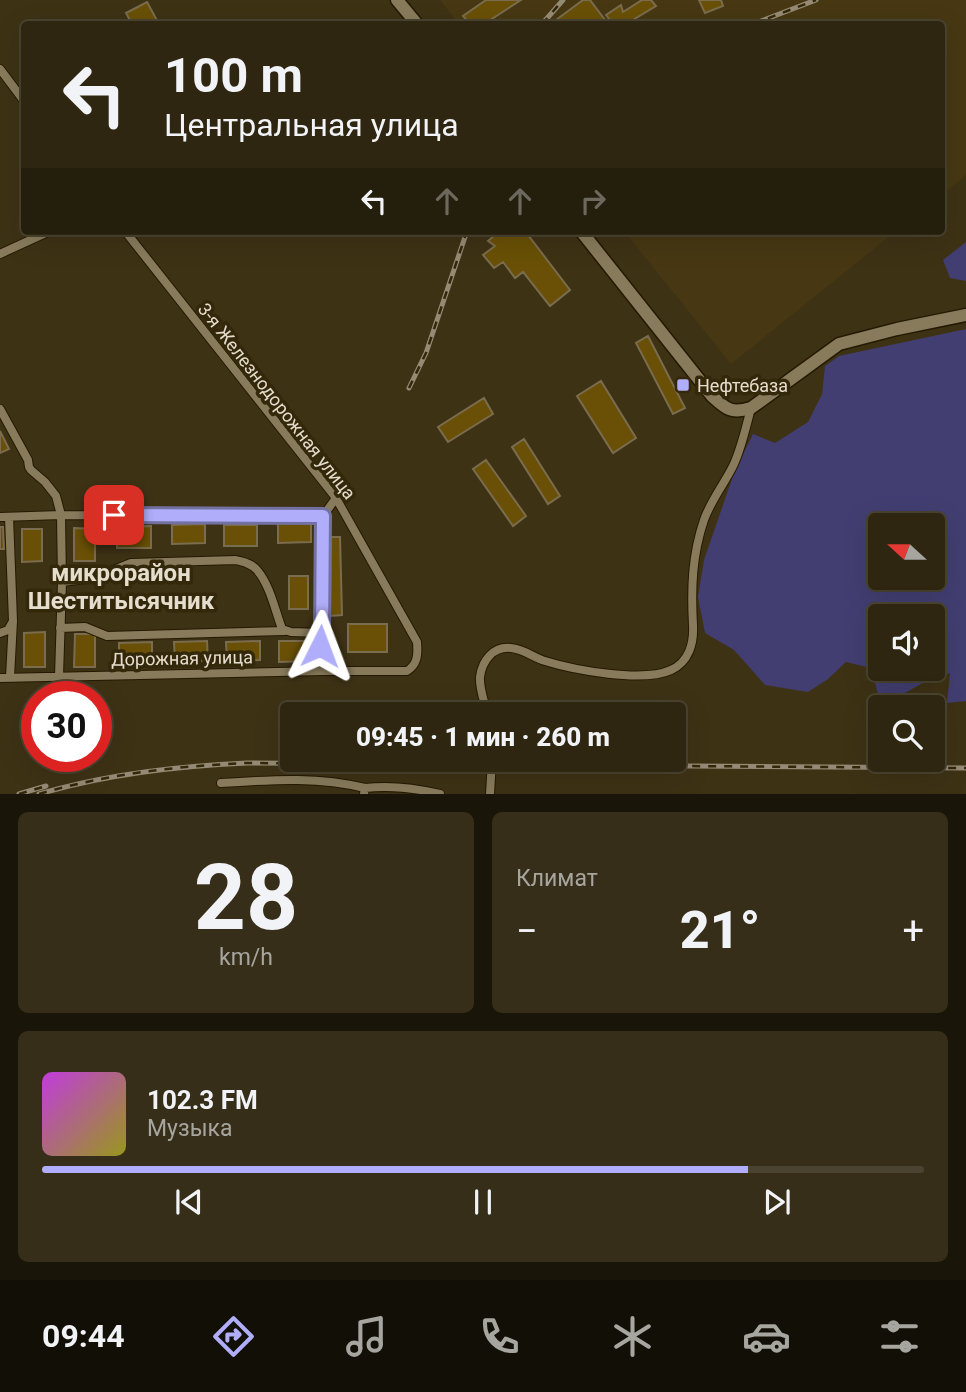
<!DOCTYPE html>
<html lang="ru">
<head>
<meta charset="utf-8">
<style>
	:root { --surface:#2e2610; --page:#362e19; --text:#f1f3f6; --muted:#a7a59f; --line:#494330; --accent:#b0aefa }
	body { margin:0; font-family:Roboto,sans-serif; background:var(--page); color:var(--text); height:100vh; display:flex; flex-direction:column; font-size:26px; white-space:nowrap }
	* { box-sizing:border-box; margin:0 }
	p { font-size:23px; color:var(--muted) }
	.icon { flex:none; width:38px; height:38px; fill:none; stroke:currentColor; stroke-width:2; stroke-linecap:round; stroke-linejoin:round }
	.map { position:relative; height:794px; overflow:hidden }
	.drawer { display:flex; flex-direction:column; gap:18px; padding:18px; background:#191509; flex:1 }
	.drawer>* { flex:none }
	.banner { position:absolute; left:21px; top:21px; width:924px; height:214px; border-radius:7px; box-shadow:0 7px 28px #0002,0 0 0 2px var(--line); background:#2e2610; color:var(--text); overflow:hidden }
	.needle { width:46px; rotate:291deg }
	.controls { position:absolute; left:868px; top:513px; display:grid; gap:14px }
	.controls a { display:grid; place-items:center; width:77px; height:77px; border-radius:7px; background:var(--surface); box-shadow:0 7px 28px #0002,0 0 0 2px var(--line); font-size:35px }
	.speed { position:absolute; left:21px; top:681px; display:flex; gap:14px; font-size:35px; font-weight:700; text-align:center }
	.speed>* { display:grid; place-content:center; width:91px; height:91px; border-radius:50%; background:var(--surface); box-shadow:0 7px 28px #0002,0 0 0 2px var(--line); line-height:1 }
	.speed .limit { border:10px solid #d22; background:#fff; color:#111 }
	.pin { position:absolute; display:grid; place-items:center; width:60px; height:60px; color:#fff; margin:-30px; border-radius:14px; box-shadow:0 4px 10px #0006 }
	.me { position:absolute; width:77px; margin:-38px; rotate:3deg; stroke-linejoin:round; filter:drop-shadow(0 0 5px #0008) }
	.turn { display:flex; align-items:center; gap:24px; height:147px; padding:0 28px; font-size:32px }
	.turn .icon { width:91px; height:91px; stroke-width:2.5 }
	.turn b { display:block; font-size:49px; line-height:60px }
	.lanes { display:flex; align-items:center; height:66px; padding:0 28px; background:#0003; justify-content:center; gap:35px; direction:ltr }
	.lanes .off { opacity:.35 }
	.big { font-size:52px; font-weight:800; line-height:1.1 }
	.drawer .tile { flex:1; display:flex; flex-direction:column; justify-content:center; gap:10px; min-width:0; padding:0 24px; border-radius:10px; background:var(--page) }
	.drawer .dial { align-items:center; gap:0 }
	.dial b { font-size:91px; line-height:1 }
	.song { display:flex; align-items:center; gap:21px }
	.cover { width:84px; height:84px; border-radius:10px; background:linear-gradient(135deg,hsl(290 70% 55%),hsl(60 70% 35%)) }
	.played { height:7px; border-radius:4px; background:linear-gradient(90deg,var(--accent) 80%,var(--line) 80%) }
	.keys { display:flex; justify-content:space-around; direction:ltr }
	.heat { display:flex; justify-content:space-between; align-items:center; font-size:38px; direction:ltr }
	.drawer .tiles { flex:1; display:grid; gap:18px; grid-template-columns:1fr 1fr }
	.tile:last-child { grid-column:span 2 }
	.trip { position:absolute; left:280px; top:702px; width:406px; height:70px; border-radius:7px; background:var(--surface); box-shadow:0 7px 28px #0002,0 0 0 2px var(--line); font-weight:800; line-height:70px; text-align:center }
	.menu { display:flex; height:112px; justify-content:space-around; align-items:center; background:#120f06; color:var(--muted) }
	.menu .icon { width:49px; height:49px }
	.menu .selected { color:var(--accent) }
	.menu b { font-size:32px; color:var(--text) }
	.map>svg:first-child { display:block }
	.built { fill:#473813 }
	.green { fill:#423e71; fill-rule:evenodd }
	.building { fill:#695006; stroke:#7a6c4e; stroke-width:2 }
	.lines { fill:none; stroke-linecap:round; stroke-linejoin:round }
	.street-casing { stroke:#251900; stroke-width:10 }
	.secondary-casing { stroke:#251900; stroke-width:15 }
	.street { stroke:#887b5c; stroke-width:8 }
	.secondary { stroke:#887b5c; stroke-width:12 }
	.rail-casing { stroke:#958b75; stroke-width:5 }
	.rail { stroke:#34280b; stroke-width:2.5; stroke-dasharray:8; stroke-linecap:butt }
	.route-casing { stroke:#7271a2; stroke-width:18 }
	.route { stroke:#b0aefa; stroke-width:12 }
	.poi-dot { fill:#b0aefa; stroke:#34280b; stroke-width:2.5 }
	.labels { text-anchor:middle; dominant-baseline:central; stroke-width:7; stroke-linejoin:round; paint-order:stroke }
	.poi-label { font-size:18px; fill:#e5ddcd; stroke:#34280b; text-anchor:start }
	.street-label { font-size:18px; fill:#e5ddcd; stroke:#34280b }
	.district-label { font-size:24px; font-weight:bold; fill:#e5ddcd; stroke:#34280b }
</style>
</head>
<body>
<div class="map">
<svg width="966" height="794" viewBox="0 0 966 794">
	<rect width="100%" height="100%" fill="#3e3215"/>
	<!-- built -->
	<path class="built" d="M440,0h526v175l-24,20v-171h-483z
		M624,231h272l-165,133z"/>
	<!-- green -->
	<path class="green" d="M966,242v39l-16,-3 -7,-18z
		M966,329v372l-19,2 3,-30 -29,11 -25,14 -18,-4 -7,-26 -25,-6 -18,17 -20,13 -43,-7 -31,-35 -29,-17 -7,-36 6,-37 30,-87 19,-39 22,9 33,-21 14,-28 3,-28 14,-10zM880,525h53v53h-53zM880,616h53v52h-53z"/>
	<!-- building -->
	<path class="building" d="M486,0h35l-37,24h-14l-7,-8z
		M583,0h7l18,24h-56v-1z
		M642,0h9l5,6 -30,18h-13l-7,-9 15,-10 2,7z
		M699,0h22l2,6 -18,7z
		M147,2l12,22h-27l-6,-11z
		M500,231h25l45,59 -20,16 -27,-34 -8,6 -12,-16 -9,6 -11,-13 12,-9 -7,-5z
		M648,336l37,72 -12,6 -37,-71z
		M601,381l35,57 -23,15 -36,-57z
		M484,398l9,16 -45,28 -10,-15z
		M0,431l9,18 -9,4z
		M524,439l36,57 -12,8 -36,-57z
		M486,460l40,56 -13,10 -40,-57z
		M278,523h33v19l-33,1z
		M205,524v19l-33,1v-19z
		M224,525h33v21h-33z
		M151,526v22h-34l1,-21z
		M0,527h3l1,22h-4z
		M74,528l21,1v32h-21z
		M22,529h20v32l-20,1z
		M331,537h9l2,78 -12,1z
		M289,576h19v33h-19z
		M348,624h39v28h-39z
		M45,632v35h-21v-34z
		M75,634h20v33h-21z
		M207,641l1,20h-33l-1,-19z
		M260,641v19l-33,1 -1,-19z
		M279,641h33l1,20 -34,1z
		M152,642v19l-33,1v-19z"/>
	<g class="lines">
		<!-- street casing -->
		<g class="street-casing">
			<path id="street" d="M0,69l24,32
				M0,254l50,-23
				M0,409l28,51 1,7 2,3 14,12 11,14 5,19 1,67 -3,94
				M323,516l-1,117 -2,24 3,14
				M0,517l61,-2 262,1 13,-18
				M9,517l4,104 -3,56
				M62,582l31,-4 38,-15 105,-3c7,2 15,3 21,10 13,15 18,40 25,59l9,3 31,1
				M60,628l25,-1 22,9 178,-5
				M0,633l8,-3 4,-7
				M0,678l323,-7h84c11,-7 11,-17 10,-29l-81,-144 -211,-267
				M487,714c-2,-11 -8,-26 -7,-37 2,-16 13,-31 31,-29 13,1 23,10 34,13 29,9 98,22 126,9 18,-8 23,-27 22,-45 -2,-36 -1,-70 11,-105 7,-20 21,-37 30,-56 8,-18 12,-37 17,-56
				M221,783c49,-3 96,-7 144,5
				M364,794l1,-6c26,-3 50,0 75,6
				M490,794l2,-34"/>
		</g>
		<!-- secondary casing -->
		<g class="secondary-casing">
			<path id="secondary" d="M397,0l20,24
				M581,231l131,165c14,13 19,18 39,12l88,-64 58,-15 69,-14"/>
		</g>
		<!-- street -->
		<use href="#street" class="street"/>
		<!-- secondary -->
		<use href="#secondary" class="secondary"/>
		<!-- rail casing -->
		<g class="rail-casing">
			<path id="rail" d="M542,24l21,-24
				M753,24l63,-24
				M409,388l17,-35 41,-122
				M19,794l27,-8
				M39,794c68,-20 138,-28 208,-31l719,5"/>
		</g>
		<!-- rail -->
		<use href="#rail" class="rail"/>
	</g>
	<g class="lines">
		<!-- route casing -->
		<g class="route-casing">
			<path id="route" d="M114,515l209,1 -1,117 -2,13"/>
		</g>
		<!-- route -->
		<use href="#route" class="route"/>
	</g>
	<!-- markers -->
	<rect class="poi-dot" x="676" y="378" width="14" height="14" rx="3.5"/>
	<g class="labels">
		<!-- poi labels -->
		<g class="poi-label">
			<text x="697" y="385">Нефтебаза</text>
		</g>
		<!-- street labels -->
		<g class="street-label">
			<text transform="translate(277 401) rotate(52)">3-я Железнодорожная улица</text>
			<text transform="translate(182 658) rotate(-1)">Дорожная улица</text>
		</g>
		<!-- district labels -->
		<g class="district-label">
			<text x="121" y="573">микрорайон<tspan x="121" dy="28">Шеститысячник</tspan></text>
		</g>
	</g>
</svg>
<div class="controls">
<a><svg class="needle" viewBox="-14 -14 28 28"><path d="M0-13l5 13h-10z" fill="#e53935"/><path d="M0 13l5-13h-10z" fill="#a7a59f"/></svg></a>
<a><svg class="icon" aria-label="sound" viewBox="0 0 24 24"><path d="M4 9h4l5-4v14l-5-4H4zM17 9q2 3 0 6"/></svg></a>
<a><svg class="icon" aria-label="search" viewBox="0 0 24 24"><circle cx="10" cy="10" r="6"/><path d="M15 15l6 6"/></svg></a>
</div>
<div class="speed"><div class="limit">30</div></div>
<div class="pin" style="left:114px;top:515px;background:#d93025"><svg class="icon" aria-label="arrive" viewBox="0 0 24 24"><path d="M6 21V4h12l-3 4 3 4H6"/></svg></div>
<svg class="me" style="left:320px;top:646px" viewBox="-20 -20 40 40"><path d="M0-17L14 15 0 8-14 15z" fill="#b0aefa" stroke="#fff" stroke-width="4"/></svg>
<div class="trip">09:45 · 1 мин · 260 m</div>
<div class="banner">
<div class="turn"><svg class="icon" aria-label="left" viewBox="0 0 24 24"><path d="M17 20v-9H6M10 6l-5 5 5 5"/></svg><div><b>100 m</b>Центральная улица</div></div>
<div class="lanes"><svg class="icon" aria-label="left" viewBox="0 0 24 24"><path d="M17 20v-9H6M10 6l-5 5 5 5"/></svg><svg class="icon off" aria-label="ahead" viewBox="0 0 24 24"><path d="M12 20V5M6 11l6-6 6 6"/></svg><svg class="icon off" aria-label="ahead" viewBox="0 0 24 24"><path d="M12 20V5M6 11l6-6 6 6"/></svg><svg class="icon off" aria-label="right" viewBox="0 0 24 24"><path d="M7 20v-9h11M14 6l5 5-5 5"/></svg></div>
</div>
</div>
<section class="drawer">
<div class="tiles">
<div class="tile dial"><b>28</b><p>km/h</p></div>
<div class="tile"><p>Климат</p>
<div class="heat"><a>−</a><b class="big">21°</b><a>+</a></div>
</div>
<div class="tile">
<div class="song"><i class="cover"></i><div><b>102.3 FM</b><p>Музыка</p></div></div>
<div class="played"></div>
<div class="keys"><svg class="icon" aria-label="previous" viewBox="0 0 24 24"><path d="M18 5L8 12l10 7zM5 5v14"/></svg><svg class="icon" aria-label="pause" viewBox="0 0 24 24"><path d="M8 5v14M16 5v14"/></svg><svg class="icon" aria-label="next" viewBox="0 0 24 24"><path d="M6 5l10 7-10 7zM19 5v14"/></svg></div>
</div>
</div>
</section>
<nav class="menu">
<b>09:44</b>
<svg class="icon selected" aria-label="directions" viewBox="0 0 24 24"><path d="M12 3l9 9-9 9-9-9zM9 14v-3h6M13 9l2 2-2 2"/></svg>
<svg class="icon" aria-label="music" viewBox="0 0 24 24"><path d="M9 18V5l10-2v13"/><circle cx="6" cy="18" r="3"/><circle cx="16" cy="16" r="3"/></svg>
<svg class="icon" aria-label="phone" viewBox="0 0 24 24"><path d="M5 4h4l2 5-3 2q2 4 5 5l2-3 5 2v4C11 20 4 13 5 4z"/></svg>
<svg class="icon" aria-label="climate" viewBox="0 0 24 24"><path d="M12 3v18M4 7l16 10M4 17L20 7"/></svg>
<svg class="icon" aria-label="car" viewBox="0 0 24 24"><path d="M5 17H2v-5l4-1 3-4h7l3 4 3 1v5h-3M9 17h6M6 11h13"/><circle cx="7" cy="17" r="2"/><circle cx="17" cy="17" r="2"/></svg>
<svg class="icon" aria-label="filters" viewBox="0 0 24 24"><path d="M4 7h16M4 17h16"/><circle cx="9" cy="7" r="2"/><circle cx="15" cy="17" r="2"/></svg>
</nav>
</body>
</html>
